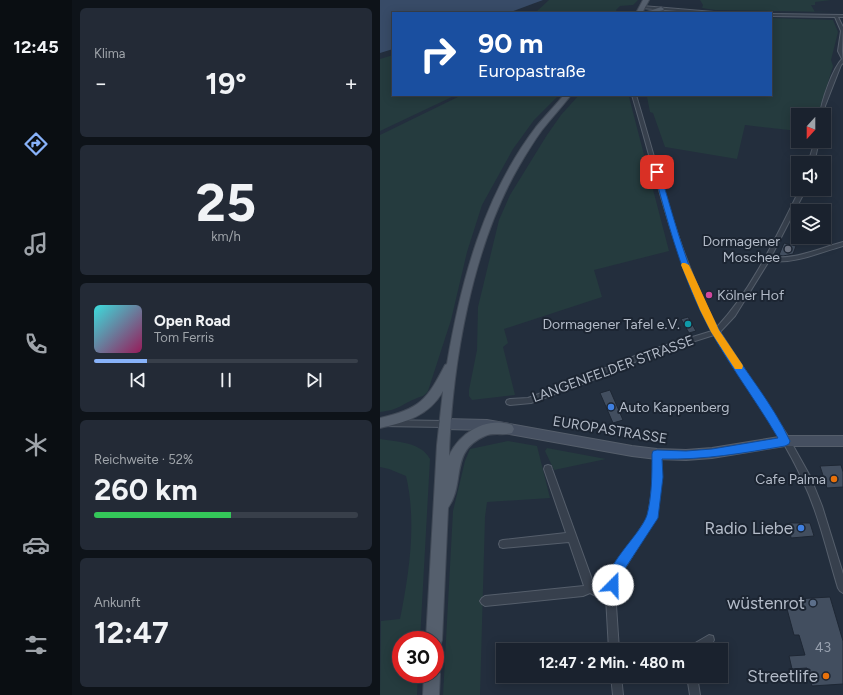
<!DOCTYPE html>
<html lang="de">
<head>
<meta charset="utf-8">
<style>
	:root { --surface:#1a222e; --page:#232a36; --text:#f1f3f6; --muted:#9fa4aa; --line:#383f4a; --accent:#88b2f9 }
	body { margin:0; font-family:Figtree,sans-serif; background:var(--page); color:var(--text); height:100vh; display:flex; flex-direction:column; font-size:15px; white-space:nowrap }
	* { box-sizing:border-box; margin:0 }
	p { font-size:13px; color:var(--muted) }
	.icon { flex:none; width:22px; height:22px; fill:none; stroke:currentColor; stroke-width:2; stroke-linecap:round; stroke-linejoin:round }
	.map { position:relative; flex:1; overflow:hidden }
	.sheet { display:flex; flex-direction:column; gap:8px; padding:8px; background:#0e1319; width:308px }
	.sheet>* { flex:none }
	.guide { position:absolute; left:12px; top:12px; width:380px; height:84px; border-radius:0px; box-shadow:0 2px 10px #0003,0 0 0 1px var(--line); background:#1a4fa0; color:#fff; overflow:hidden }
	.needle { width:26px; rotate:201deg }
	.buttons { position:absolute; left:411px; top:108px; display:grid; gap:8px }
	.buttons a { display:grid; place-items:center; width:40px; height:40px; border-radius:0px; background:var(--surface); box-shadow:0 2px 10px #0003,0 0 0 1px var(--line); font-size:20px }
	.speed { position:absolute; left:12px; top:631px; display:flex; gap:8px; font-size:20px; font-weight:700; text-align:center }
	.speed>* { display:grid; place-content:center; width:52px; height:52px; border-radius:50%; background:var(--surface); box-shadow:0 2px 10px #0003,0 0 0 1px var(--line); line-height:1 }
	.speed .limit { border:6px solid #d22; background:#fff; color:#111 }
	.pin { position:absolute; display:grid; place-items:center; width:34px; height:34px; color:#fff; margin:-17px; border-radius:8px; box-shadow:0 2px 6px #0006 }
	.me { position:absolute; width:44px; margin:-22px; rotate:22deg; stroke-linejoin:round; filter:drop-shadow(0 0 3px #0008) }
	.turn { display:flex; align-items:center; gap:14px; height:84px; padding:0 20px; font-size:18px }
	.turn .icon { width:52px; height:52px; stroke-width:2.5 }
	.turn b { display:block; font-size:28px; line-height:34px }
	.big { font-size:30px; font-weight:700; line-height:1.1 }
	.sheet .tile { flex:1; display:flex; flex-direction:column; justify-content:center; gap:6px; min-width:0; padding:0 14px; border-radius:6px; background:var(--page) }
	.sheet .dial { align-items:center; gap:0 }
	.dial b { font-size:52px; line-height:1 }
	.song { display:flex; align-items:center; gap:12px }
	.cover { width:48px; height:48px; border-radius:6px; background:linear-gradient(135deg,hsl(180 70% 55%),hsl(330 70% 35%)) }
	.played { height:4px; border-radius:2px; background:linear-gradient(90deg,var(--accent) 20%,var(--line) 20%) }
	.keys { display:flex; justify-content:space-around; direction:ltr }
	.heat { display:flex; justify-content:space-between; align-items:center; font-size:22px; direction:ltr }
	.charge { height:6px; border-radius:3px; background:linear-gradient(90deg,#34c759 52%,var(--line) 0) }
	.trip { position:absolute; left:116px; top:643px; width:232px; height:40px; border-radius:0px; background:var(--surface); box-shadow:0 2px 10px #0003,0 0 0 1px var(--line); font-weight:700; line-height:40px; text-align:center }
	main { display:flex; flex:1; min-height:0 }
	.tab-bar { display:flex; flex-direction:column; width:72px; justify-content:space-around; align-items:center; background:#0a0e12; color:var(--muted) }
	.tab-bar .icon { width:28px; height:28px }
	.tab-bar .selected { color:var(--accent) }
	.tab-bar b { font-size:18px; color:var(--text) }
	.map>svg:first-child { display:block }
	.green { fill:#253b3e }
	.water { fill:#384b67 }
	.building { fill:#424e5f; stroke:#1e2734 }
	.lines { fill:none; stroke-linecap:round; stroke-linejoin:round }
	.street-casing { stroke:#555e6b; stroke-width:2 }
	.secondary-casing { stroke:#555e6b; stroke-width:2 }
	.primary-casing { stroke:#404956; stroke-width:2 }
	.street { fill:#37404d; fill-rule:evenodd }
	.secondary { fill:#454f60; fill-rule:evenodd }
	.primary { fill:#555f6d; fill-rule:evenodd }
	.route { fill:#1a73e8; stroke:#114b97 }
	.slow { fill:#f59e0b }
	.worship-dot { fill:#6b7280; stroke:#1c2532; stroke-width:1.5 }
	.hotel-dot { fill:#d1479c; stroke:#1c2532; stroke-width:1.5 }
	.culture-dot { fill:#0f9aa8; stroke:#1c2532; stroke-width:1.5 }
	.shop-dot { fill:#3f7fe0; stroke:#1c2532; stroke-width:1.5 }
	.food-dot { fill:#e8710a; stroke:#1c2532; stroke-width:1.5 }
	.service-dot { fill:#5c6f8a; stroke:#1c2532; stroke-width:1.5 }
	.labels { text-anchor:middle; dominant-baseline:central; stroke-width:4; stroke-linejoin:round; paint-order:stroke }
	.poi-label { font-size:14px; fill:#b3bbc8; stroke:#1c2532; text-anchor:end }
	.street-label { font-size:14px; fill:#b3bbc8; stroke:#1c2532 }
	.near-number-label { font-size:14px; fill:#97a0ae }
	.near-poi-label { font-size:17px; fill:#b3bbc8; stroke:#1c2532; text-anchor:end }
</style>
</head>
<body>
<main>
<nav class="tab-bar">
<b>12:45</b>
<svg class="icon selected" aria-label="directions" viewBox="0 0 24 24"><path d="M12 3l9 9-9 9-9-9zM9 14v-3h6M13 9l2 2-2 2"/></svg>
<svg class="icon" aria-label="music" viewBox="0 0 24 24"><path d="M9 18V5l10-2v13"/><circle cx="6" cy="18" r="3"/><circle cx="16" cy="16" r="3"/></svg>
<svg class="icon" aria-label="phone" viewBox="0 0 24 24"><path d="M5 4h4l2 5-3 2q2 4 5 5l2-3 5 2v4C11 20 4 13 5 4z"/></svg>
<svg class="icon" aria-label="climate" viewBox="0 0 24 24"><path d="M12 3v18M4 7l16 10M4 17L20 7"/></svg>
<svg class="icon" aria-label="car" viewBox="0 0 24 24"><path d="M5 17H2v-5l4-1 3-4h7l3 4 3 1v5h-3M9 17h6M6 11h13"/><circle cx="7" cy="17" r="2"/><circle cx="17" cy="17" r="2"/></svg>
<svg class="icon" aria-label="filters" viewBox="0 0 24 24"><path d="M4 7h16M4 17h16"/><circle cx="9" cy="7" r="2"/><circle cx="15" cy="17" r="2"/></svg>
</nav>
<section class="sheet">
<div class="tile"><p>Klima</p>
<div class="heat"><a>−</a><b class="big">19°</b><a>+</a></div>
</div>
<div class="tile dial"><b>25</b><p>km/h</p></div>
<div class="tile">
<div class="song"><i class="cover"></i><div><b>Open Road</b><p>Tom Ferris</p></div></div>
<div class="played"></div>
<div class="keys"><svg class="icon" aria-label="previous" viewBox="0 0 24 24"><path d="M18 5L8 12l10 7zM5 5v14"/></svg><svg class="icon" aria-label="pause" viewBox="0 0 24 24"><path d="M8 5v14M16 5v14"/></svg><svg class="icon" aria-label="next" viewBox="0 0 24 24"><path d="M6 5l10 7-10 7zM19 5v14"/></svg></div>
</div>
<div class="tile"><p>Reichweite · 52%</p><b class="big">260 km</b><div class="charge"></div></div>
<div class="tile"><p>Ankunft</p><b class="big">12:47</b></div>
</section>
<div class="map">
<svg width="463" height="695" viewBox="0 0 463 695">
	<rect width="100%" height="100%" fill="#232e3d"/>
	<!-- green -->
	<path class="green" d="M169,0h89l-5,5 -13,1 -4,4 2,3h-86l5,-2z
		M320,0h131l-16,2v3h-4l4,7h17l-117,-2 -13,-2 1,-3z
		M391,18l62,2 5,12 -7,28 2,6 -15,49h-20v16l-53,-6 -8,34 -72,-12 -12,-34 -3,-1 -3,-15h-18l40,154 -75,19 8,27 -98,32 4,14 -5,4 12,48 -43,5 -3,-4v-6l8,-40 1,-43 21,-87 11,-25 37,-60 14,-20 18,-20h192z
		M13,55v40h63l-76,36v-72z
		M82,95h97l-25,25 -21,29 -31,56 -15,47 -16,68 -23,71c-4,6 -7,5 -13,8 -15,6 -16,11 -35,13v-277z
		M0,439c18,3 41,3 50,20l-10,181h-19v34h17l-1,21h-37l1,-74 19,-2c9,-45 17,-97 6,-143l-17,-7 -9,-2z
		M128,441l29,5 13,52 -63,4 -2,15 -5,178h-37l10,-184 12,-50 5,-12z
		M167,448l59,11 -52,11 -9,-19z"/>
	<!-- water -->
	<path class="water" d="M0,0h163l-35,13h-115v36l-13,4z"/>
	<!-- building -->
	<path class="building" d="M404,243l12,3 -3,8 -10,2 -4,-1z
		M308,317l8,14 -7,2 -8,-14z
		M230,390l13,30 -10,3 -13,-30z
		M461,465l2,7v15l-16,1 -7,-22z
		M409,523h21l4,13 -23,2z
		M450,597l13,44v43l-31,2 -5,-18 -15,1 -3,-13 16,-1 -6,-20h-5l-7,-26 10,-1 -2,-9z"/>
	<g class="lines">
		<!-- street casing -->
		<g class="street-casing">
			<path id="street" d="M262,6l72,6 2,1h-15l-60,-5z
				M391,14l72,1v2h-5l5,10 -1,24 1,12 -2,2 -16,41 -1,9h-4c1,-13 13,-47 22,-56l-4,-8 3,-20 -6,-14 -64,-1z
				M252,95h4c24,79 42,159 81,232 35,-37 60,-92 83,-138h6l-35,68c25,3 49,-9 72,-15v4c-25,7 -48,18 -74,15l-34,55 -15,16 66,101 24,43 12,30 21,68v19l-3,-2 -2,-3c-11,-36 -19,-73 -35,-107 -23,-52 -60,-97 -89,-146l-63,20 -56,24 -64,24 -21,2 -3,-1 -1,-2 1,-2 3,-1 18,-1 61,-23 58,-24 65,-20c-39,-76 -56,-155 -80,-236z
				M435,141h4l-5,22h-6z
				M0,420l65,1 3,1 1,2 -1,2 -3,1 -65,-1z
				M277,450l3,1 1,3 1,23 -6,41 -38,61 -2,14v12l3,45h-10l-3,-53h-8l-8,-4 -7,3 -98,10 -3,-2 -2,-3 2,-3 3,-2 99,-10 -15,-44 -66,6 -3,-1 -1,-3 1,-3 3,-1 63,-7 -22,-64 1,-3 3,-1 3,1 1,3 42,116 5,2 8,1 4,-14 37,-57 6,-40 -1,-23 1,-3z
				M329,635l4,1 1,4c-4,10 -15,10 -25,10l1,-4z
				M231,676h10l2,19h-10z
				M307,676h10l3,19h-10z"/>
		</g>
		<!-- secondary casing -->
		<g class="secondary-casing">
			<path id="secondary" d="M65,419l42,1 145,26 25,3 29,1 26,-2 73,-12h58v10h-58l-73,12 -26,2 -29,-1 -25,-3 -145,-26 -42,-1 -4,-2 -2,-3 2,-3z"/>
		</g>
		<!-- primary casing -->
		<g class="primary-casing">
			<path id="primary" d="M263,0h6l-7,13h-6z
				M281,7l3,2 -1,1 -10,3h-9z
				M184,95h7c-9,12 -20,23 -29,35 -8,11 -16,24 -23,36 -47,81 -67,197 -70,290 10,-23 38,-40 63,-31l2,4 -2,4c-9,3 -18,-1 -27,3 -36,15 -19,47 -37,72l-6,132 -2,6 -5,1v-7h-9l11,-195 6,-54c-14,25 -37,31 -63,37v-10c40,-9 47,-18 65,-53l2,-1c14,-83 37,-169 89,-237 9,-11 19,-21 28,-32z
				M55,667l3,1 2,6 -1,21h-16l1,-21h11z"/>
		</g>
		<!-- street -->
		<use href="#street" class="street"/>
		<!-- secondary -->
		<use href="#secondary" class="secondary"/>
		<!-- primary -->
		<use href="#primary" class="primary"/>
	</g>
	<!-- route -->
	<path class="route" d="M275,170l5,2c16,54 30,110 60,159 22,37 52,71 70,110l-1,3 -4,2c-41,7 -81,14 -123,13l1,18 -5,41 -32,49 -6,12 -3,10 -4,2 -5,-2c-8,-21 33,-54 39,-74 5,-19 5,-41 5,-61l1,-3 4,-1 29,1 26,-2 66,-11c-25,-43 -57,-83 -78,-128 -21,-44 -33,-91 -46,-138z"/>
	<!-- slow -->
	<path class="slow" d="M302,263h3l4,2 30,65 23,34 1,2 -1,3h-7l-24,-37 -11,-22 -19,-45z"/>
	<!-- markers -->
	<circle class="worship-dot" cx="408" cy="249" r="4"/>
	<circle class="hotel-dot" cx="329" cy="295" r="4"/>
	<circle class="culture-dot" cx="308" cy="324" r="4"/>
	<g class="shop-dot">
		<circle cx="231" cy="407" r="4"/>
		<circle cx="421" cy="528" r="4"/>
	</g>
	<g class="food-dot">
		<circle cx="454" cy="479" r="4"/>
		<circle cx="446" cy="676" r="4"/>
	</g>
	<circle class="service-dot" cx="433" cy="603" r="4"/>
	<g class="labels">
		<!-- poi labels -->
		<g class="poi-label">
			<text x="400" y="241">Dormagener<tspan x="400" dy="16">Moschee</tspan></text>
			<text x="337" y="295" text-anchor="start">Kölner Hof</text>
			<text x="300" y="324">Dormagener Tafel e.V.</text>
			<text x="239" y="407" text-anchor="start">Auto Kappenberg</text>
			<text x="446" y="479">Cafe Palma</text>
		</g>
		<!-- street labels -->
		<g class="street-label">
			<text transform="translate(233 369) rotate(-20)">LANGENFELDER STRASSE</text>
			<text transform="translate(230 430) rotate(9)">EUROPASTRASSE</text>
		</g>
		<!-- near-number labels -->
		<g class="near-number-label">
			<text x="443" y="647">43</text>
		</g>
		<!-- near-poi labels -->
		<g class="near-poi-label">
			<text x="413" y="528">Radio Liebe</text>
			<text x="425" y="603">wüstenrot</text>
			<text x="438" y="676">Streetlife</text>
		</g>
	</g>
</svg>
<div class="buttons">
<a><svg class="needle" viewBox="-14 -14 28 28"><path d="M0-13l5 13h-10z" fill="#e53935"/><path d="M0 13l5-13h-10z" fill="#9fa4aa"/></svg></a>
<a><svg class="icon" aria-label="sound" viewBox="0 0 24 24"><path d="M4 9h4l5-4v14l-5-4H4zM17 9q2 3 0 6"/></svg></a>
<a><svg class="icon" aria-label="layers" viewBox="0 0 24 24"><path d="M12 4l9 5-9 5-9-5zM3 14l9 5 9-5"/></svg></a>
</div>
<div class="speed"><div class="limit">30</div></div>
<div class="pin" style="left:277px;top:172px;background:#d93025"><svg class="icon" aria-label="arrive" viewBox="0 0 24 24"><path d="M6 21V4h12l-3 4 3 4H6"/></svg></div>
<svg class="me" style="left:233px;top:585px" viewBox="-20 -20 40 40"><circle r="19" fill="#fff"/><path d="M0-13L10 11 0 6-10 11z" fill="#1a73e8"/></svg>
<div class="trip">12:47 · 2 Min. · 480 m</div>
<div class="guide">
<div class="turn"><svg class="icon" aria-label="right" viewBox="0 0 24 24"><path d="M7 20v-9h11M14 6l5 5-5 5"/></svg><div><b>90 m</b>Europastraße</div></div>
</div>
</div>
</main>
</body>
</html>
